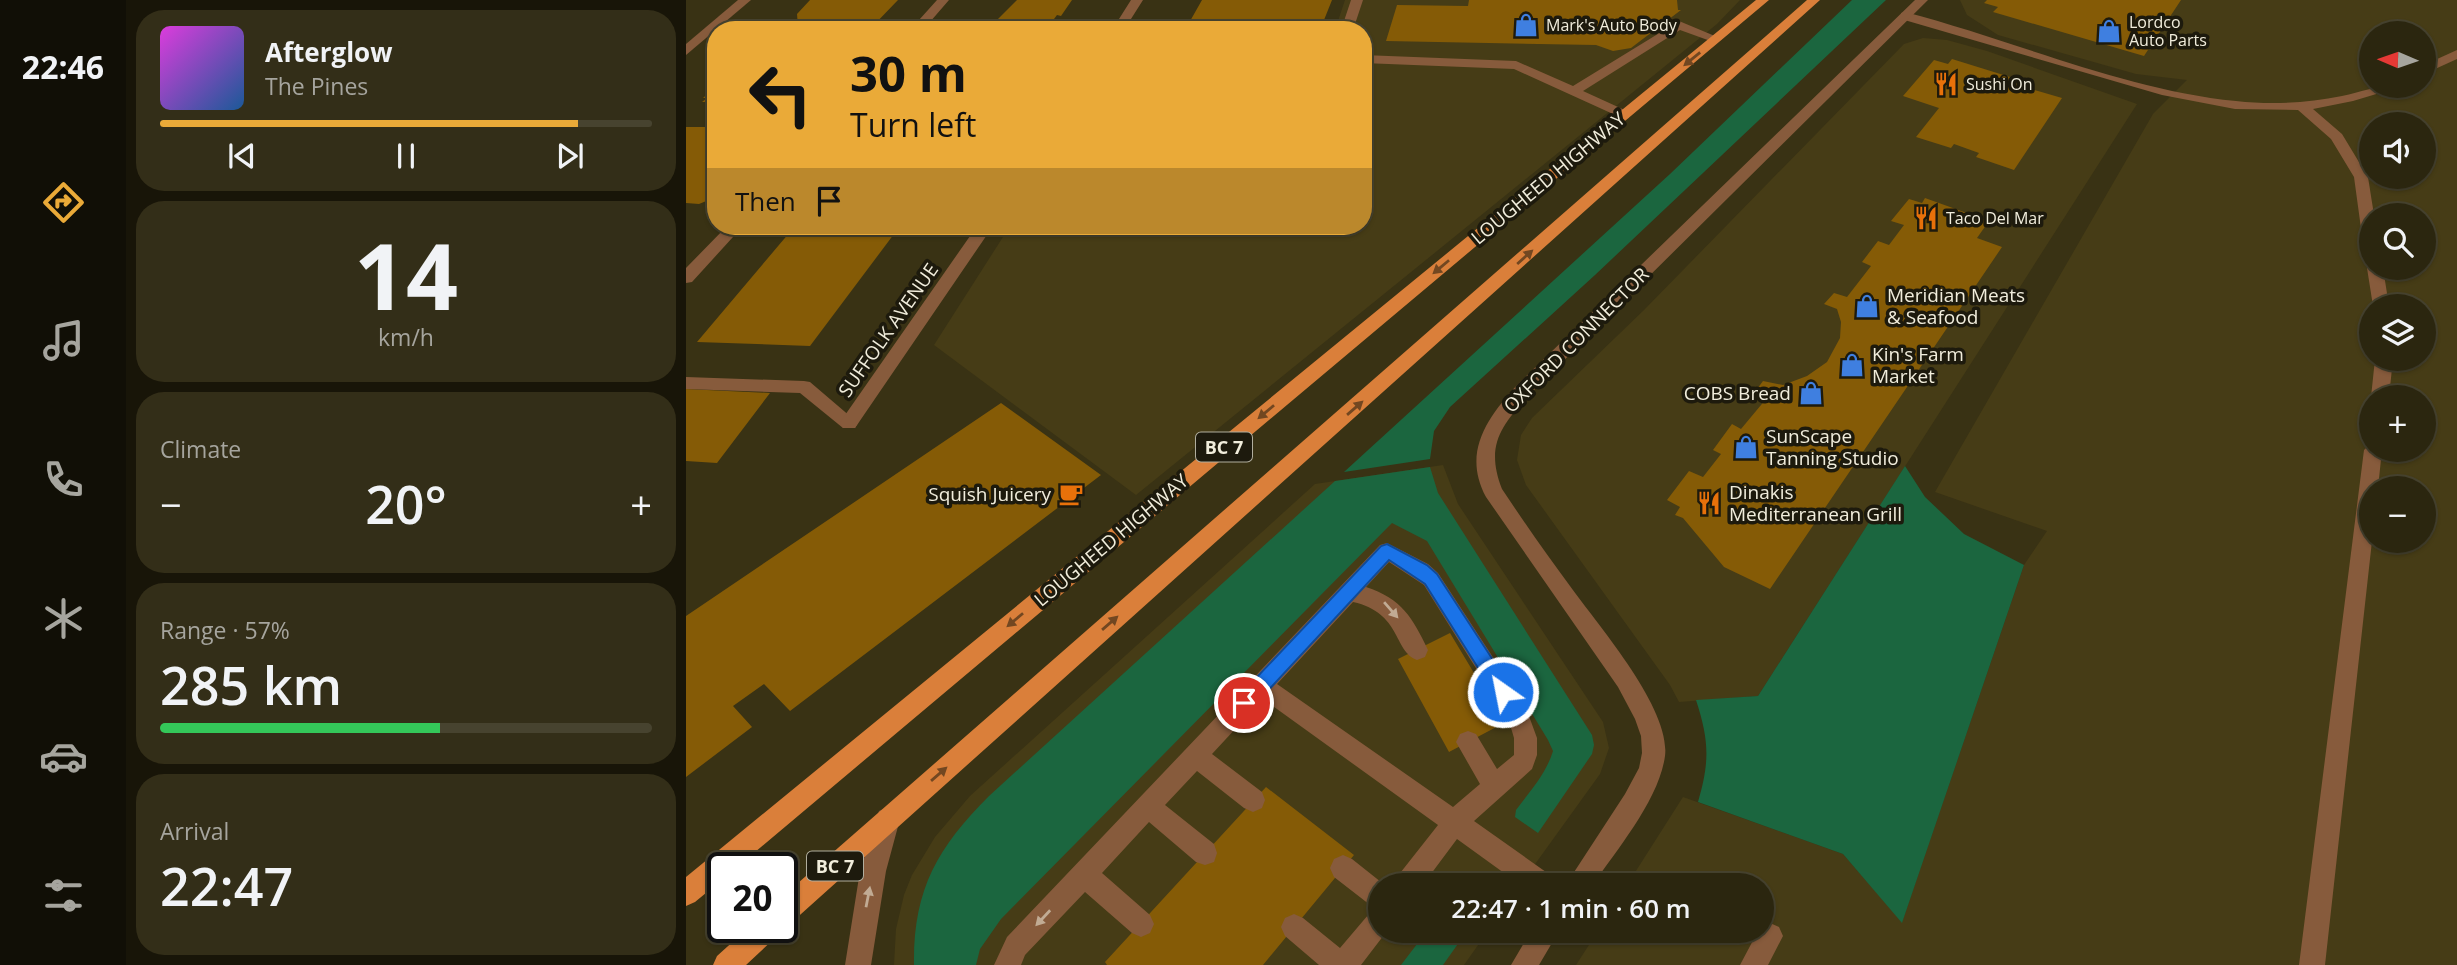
<!DOCTYPE html>
<html lang="en">
<head>
<meta charset="utf-8">
<style>
	:root { --surface:#2b260f; --page:#332e18; --text:#f1f3f6; --muted:#a6a59e; --line:#47432f; --accent:#eaaa38 }
	body { margin:0; font-family:"Open Sans",sans-serif; background:var(--page); color:var(--text); height:100vh; display:flex; flex-direction:column; font-size:26px; white-space:nowrap }
	* { box-sizing:border-box; margin:0 }
	p { font-size:23px; color:var(--muted) }
	.icon { flex:none; width:38px; height:38px; fill:none; stroke:currentColor; stroke-width:2; stroke-linecap:round; stroke-linejoin:round }
	.map { position:relative; flex:1; overflow:hidden }
	.sheet { display:flex; flex-direction:column; gap:10px; padding:10px; background:#181508; width:560px }
	.sheet>* { flex:none }
	.banner { position:absolute; left:21px; top:21px; width:665px; height:214px; border-radius:28px; box-shadow:0 2px 5px #0004,0 0 0 2px var(--line); background:#eaaa38; color:#111; overflow:hidden }
	.needle { width:46px; rotate:272deg }
	.buttons { position:absolute; left:1673px; top:21px; display:grid; gap:14px }
	.buttons a { display:grid; place-items:center; width:77px; height:77px; border-radius:50%; background:var(--surface); box-shadow:0 2px 5px #0004,0 0 0 2px var(--line); font-size:35px }
	.speed { position:absolute; left:21px; top:852px; display:flex; gap:14px; font-size:35px; font-weight:700; text-align:center }
	.speed>* { display:grid; place-content:center; width:91px; height:91px; border-radius:50%; background:var(--surface); box-shadow:0 2px 5px #0004,0 0 0 2px var(--line); line-height:1 }
	.speed .limit { border:4px solid #111; border-radius:10px; background:#fff; color:#111 }
	.pin { position:absolute; display:grid; place-items:center; width:60px; height:60px; color:#fff; margin:-30px; border:4px solid #fff; border-radius:50%; box-shadow:0 2px 7px #0007 }
	.me { position:absolute; width:77px; margin:-38px; rotate:327deg; stroke-linejoin:round; filter:drop-shadow(0 0 5px #0008) }
	.turn { display:flex; align-items:center; gap:24px; height:147px; padding:0 28px; font-size:32px }
	.turn .icon { width:91px; height:91px; stroke-width:2.5 }
	.turn b { display:block; font-size:49px; line-height:60px }
	.then { display:flex; align-items:center; height:66px; padding:0 28px; background:#0003; gap:14px; font-size:26px }
	.big { font-size:52px; font-weight:600; line-height:1.1 }
	.sheet .widget { flex:1; display:flex; flex-direction:column; justify-content:center; gap:10px; min-width:0; padding:0 24px; border-radius:28px; background:var(--page) }
	.sheet .dial { align-items:center; gap:0 }
	.dial b { font-size:91px; line-height:1 }
	.song { display:flex; align-items:center; gap:21px }
	.cover { width:84px; height:84px; border-radius:10px; background:linear-gradient(135deg,hsl(300 70% 55%),hsl(210 70% 35%)) }
	.played { height:7px; border-radius:4px; background:linear-gradient(90deg,var(--accent) 85%,var(--line) 85%) }
	.keys { display:flex; justify-content:space-around; direction:ltr }
	.heat { display:flex; justify-content:space-between; align-items:center; font-size:38px; direction:ltr }
	.charge { height:10px; border-radius:5px; background:linear-gradient(90deg,#34c759 57%,var(--line) 0) }
	.trip { position:absolute; left:682px; top:873px; width:406px; height:70px; border-radius:35px; background:var(--surface); box-shadow:0 2px 5px #0004,0 0 0 2px var(--line); font-weight:600; line-height:70px; text-align:center }
	main { display:flex; flex:1; min-height:0 }
	.dock { display:flex; flex-direction:column; width:126px; justify-content:space-around; align-items:center; background:#110f06; color:var(--muted) }
	.dock .icon { width:49px; height:49px }
	.dock .current { color:var(--accent) }
	.dock b { font-size:32px; color:var(--text) }
	.map>svg:first-child { display:block }
	.built { fill:#463c16; fill-rule:evenodd }
	.green { fill:#1b663f }
	.building { fill:#855b06 }
	.lines { fill:none; stroke-linecap:round; stroke-linejoin:round }
	.service { fill:#875b3c; fill-rule:evenodd }
	.minor { fill:#875b3c; fill-rule:evenodd }
	.tertiary { fill:#875b3c; fill-rule:evenodd }
	.primary { fill:#da7f3a; fill-rule:evenodd }
	.oneway { fill:#724721 }
	.oneway2 { fill:#c1ab94 }
	.route { fill:#1a73e8; stroke:#114b97; stroke-width:2 }
	.labels { text-anchor:middle; dominant-baseline:central; stroke-width:7; stroke-linejoin:round; paint-order:stroke }
	.far-poi-label { font-size:16px; fill:#f1eddc; stroke:#1d1a0d; text-anchor:start }
	.shield { fill:#1d1a0d; stroke:#b1ae9e; stroke-width:2 }
	.shield-label { font-size:18px; font-weight:bold; fill:#f1eddc }
	.street-label { font-size:19px; fill:#f1eddc; stroke:#1d1a0d }
	.poi-label { font-size:19px; fill:#f1eddc; stroke:#1d1a0d; text-anchor:start }
</style>
</head>
<body>
<main>
<nav class="dock">
<b>22:46</b>
<svg class="icon current" aria-label="directions" viewBox="0 0 24 24"><path d="M12 3l9 9-9 9-9-9zM9 14v-3h6M13 9l2 2-2 2"/></svg>
<svg class="icon" aria-label="music" viewBox="0 0 24 24"><path d="M9 18V5l10-2v13"/><circle cx="6" cy="18" r="3"/><circle cx="16" cy="16" r="3"/></svg>
<svg class="icon" aria-label="phone" viewBox="0 0 24 24"><path d="M5 4h4l2 5-3 2q2 4 5 5l2-3 5 2v4C11 20 4 13 5 4z"/></svg>
<svg class="icon" aria-label="climate" viewBox="0 0 24 24"><path d="M12 3v18M4 7l16 10M4 17L20 7"/></svg>
<svg class="icon" aria-label="car" viewBox="0 0 24 24"><path d="M5 17H2v-5l4-1 3-4h7l3 4 3 1v5h-3M9 17h6M6 11h13"/><circle cx="7" cy="17" r="2"/><circle cx="17" cy="17" r="2"/></svg>
<svg class="icon" aria-label="filters" viewBox="0 0 24 24"><path d="M4 7h16M4 17h16"/><circle cx="9" cy="7" r="2"/><circle cx="15" cy="17" r="2"/></svg>
</nav>
<section class="sheet">
<div class="widget">
<div class="song"><i class="cover"></i><div><b>Afterglow</b><p>The Pines</p></div></div>
<div class="played"></div>
<div class="keys"><svg class="icon" aria-label="previous" viewBox="0 0 24 24"><path d="M18 5L8 12l10 7zM5 5v14"/></svg><svg class="icon" aria-label="pause" viewBox="0 0 24 24"><path d="M8 5v14M16 5v14"/></svg><svg class="icon" aria-label="next" viewBox="0 0 24 24"><path d="M6 5l10 7-10 7zM19 5v14"/></svg></div>
</div>
<div class="widget dial"><b>14</b><p>km/h</p></div>
<div class="widget"><p>Climate</p>
<div class="heat"><a>−</a><b class="big">20°</b><a>+</a></div>
</div>
<div class="widget"><p>Range · 57%</p><b class="big">285 km</b><div class="charge"></div></div>
<div class="widget"><p>Arrival</p><b class="big">22:47</b></div>
</section>
<div class="map">
<svg width="1771" height="965" viewBox="0 0 1771 965">
	<rect width="100%" height="100%" fill="#393214"/>
	<!-- built -->
	<path class="built" d="M659,0h395l-23,24 -581,471 -202,-150 76,-119h353v-196h-28z
		M1274,0h497v965h-881l22,-34h164v-45l-135,-1 56,-88 160,57 59,68 122,-357 23,-34 -112,-39 218,-378 34,-34 -51,-6 -138,-39 -31,-20zM1685,33h53v53h-53zM1685,124h53v53h-53zM1685,215h53v53h-53zM1685,306h53v53h-53zM1685,397h53v53h-53zM1685,488h53v53h-53z
		M1237,38l24,2 40,11 150,53 -379,592 -79,6 -9,-17 -144,-200 -9,-25 4,-25 11,-17 112,-108 260,-266z
		M757,465l15,39 145,218 6,26 -9,26 -80,111 -139,1v45h107l-24,34h-570l2,-36 8,-34 8,-20 23,-38 35,-41 345,-312z"/>
	<!-- green -->
	<path class="green" d="M1166,0h34l-291,275 -145,132 -16,24 -4,28 -86,13 326,-298z
		M1219,466l20,31 39,37 60,31 -122,358 -59,-69 -145,-52c12,-41 11,-62 -2,-102l62,-4z
		M744,467l8,26 154,242 2,10 -2,9 -54,79 -23,-16 1,-7c14,-19 30,-36 37,-59l-5,-11 -121,-199 -35,-18 -391,396 -21,30 -4,16h-62c-1,-75 23,-117 75,-169l346,-315z
		M741,931h40l-24,34h-42z"/>
	<!-- building -->
	<path class="building" d="M124,0h88l-27,28 -73,-1 -1,-13z
		M331,0h55l-11,16 -4,-1 -6,8 -56,-1z
		M516,0h130l-12,30h-135z
		M783,0h208l1,10h3l-50,38 -18,3 -17,-6 -210,-4 11,-36 71,1z
		M1301,0h194l-37,56 -151,-44 5,-5 -14,-4z
		M301,25l70,1 -3,4h-79l3,-4z
		M1266,59l58,18 -3,5 55,16 -48,72 -38,-13 3,-4 -25,-9 -3,4 -35,-11 23,-29 -36,-12 31,-36 14,4z
		M30,86v16h-14l5,-4h-4z
		M0,127h30v70l-17,7 -13,-1z
		M1239,198l64,23 -12,17 25,9 -232,342 -46,-22 -41,-49 -8,-3 5,-8 -13,-7 22,-29 14,6 18,-23 -8,-4 19,-26 9,5 25,-30 -12,-6 9,-12 20,4 24,-9 20,-14 13,-24 1,-16 -4,-13 -13,-5 10,-11 13,4 24,-31 -9,-4 16,-21 11,4 15,-20 -13,-4 18,-22 13,4z
		M109,226h105l-90,120 -113,-4z
		M0,389l84,4 -53,70 -31,-2z
		M315,403l100,72 -311,236 -26,-27 -31,22 19,21 -66,50v-161z
		M764,633l54,90 -55,29 -51,-93z
		M580,787l88,68 -91,110h-156l-2,-3z"/>
	<g class="lines">
		<!-- service -->
		<path class="service" d="M251,0h12l-26,30h-13z
			M665,0h12l-10,30h-12z
			M1219,12c108,28 220,78 331,89 36,4 71,2 106,-5 19,-4 33,-10 52,-10l-1,3 -40,12 -40,8 29,25 26,43 6,38h-3v33l-8,-5 -9,-66 -23,-38 -33,-29 -63,-1 -73,-14 -261,-76v-6z
			M993,21l43,18 -6,4 -36,-13 -97,61 46,21v6l-5,1 -110,-50 -151,-6v-8l153,6 57,25z
			M1771,50v9l-33,15v-9z
			M41,226h16l-51,56 -6,1v-15z
			M1683,264l2,4h12l6,38h-16l-6,-38z
			M1689,359h18l-4,38h-18z
			M0,377l118,4 6,1 48,41 -3,5h-12l-43,-35 -114,-4z
			M1685,443v7h11l-4,38h-7l1,53 -47,424h-26l65,-515z
			M701,543l41,21 10,9 88,135 11,30v17l-5,14 -58,52 79,56 3,9h-34l-65,-47 -35,47h-28l3,-9 41,-52 -175,-126 -51,55 50,38 3,8 -3,8 -9,4 -9,-4 -47,-37 -32,34 49,39 3,9 -3,9 -9,3 -9,-3 -47,-40 -47,51 48,42 4,9 -4,9 -9,4 -9,-4 -47,-41 -60,63 -4,10h-27l13,-28 373,-392zM703,562l35,23 85,136 5,17v17l-17,14 -21,-35 -8,-3 -8,3 -4,8 24,42 -27,23 -176,-123 76,-82c49,11 40,49 64,58l8,-3 3,-7c-16,-33 -26,-51 -62,-63z
			M657,855l9,4 34,27h-5v45h6l-26,34h-42l-34,-29 -4,-9 4,-9 9,-4 9,4 37,30 34,-40 -40,-31 -4,-9 4,-9z
			M1084,923l9,4 4,9 -15,29h-28l18,-34h4v-5z"/>
		<!-- minor -->
		<path class="minor" d="M445,0h12l-19,30h-12z
			M1229,0h13l-398,394c-29,32 -45,51 -28,95 22,33 44,65 68,97 27,38 101,122 95,170 -6,44 -48,93 -73,130h-27l60,-92 14,-26 3,-15 -1,-17 -6,-17 -17,-32 -132,-190c-24,-45 1,-79 32,-113z
			M291,226h16l-138,202h-12l-3,-5 3,-5z
			M202,807l9,4 3,8 -14,52 -15,94h-26l15,-94 19,-60z
			M845,931h28l-20,34h-28z"/>
		<!-- tertiary -->
		<path class="tertiary" d="M52,0h13l-65,55v-11z"/>
		<!-- primary -->
		<path class="primary" d="M1070,0h13l-1033,868h-13v11l-28,23 -9,4v-29z
			M1121,0h13l-1029,923 -9,4v-30z
			M62,928h32l-4,9 -30,28h-33l4,-9z"/>
	</g>
	<!-- one-way arrows -->
	<defs><path id="oneway-solid" d="M-6-.8H1V-3.2L6.5 0L1 3.2V.8H-6Z" transform="scale(1.75)"/></defs>
	<g class="oneway">
		<use href="#oneway-solid" transform="translate(1006 59) rotate(141)"/>
		<use href="#oneway-solid" transform="translate(839 257) rotate(-42)"/>
		<use href="#oneway-solid" transform="translate(755 267) rotate(140)"/>
		<use href="#oneway-solid" transform="translate(669 408) rotate(-41)"/>
		<use href="#oneway-solid" transform="translate(580 412) rotate(140)"/>
		<use href="#oneway-solid" transform="translate(329 620) rotate(140)"/>
		<use href="#oneway-solid" transform="translate(424 623) rotate(-41)"/>
		<use href="#oneway-solid" transform="translate(253 774) rotate(-41)"/>
	</g>
	<g class="oneway2">
		<use href="#oneway-solid" transform="translate(705 610) rotate(49)"/>
		<use href="#oneway-solid" transform="translate(182 897) rotate(-79)"/>
		<use href="#oneway-solid" transform="translate(357 918) rotate(133)"/>
	</g>
	<!-- route -->
	<path class="route" d="M701,544l40,21 10,9 73,112 3,6 -3,6 -7,3 -6,-3 -72,-114 -36,-24 -138,149 -7,2 -6,-2 -3,-6 3,-6 143,-151z"/>
	<!-- icons -->
	<defs>
		<g id="shop-bare" transform="scale(1.89)"><path d="M-5-2.5h2.3a2.7 3.5 0 0 1 5.4 0H5L5.5 6h-11ZM-1.5-2.5h3a1.5 2.3 0 0 0-3 0Z" fill="#3f7fe0" stroke="#1d1a0d" stroke-width="2.5" paint-order="stroke"/></g>
		<g id="restaurant-bare" transform="scale(1.89)"><path d="M-5-6h1v4h1v-4h1v4h1v-4h1v5L-1.5 .5V6h-2V.5L-5-1ZM5-6V6H3V1.5H1.5Q1.5-4 5-6Z" fill="#e8710a" stroke="#1d1a0d" stroke-width="2.5" paint-order="stroke"/></g>
		<g id="cafe-bare" transform="scale(1.89)"><path d="M-5.5-4.5H6V0H3Q3 3.5 0 3.5H-2.5Q-5.5 3.5-5.5 0ZM3-3.2v2h1.7v-2ZM-6 4.5H4V6H-6Z" fill="#e8710a" stroke="#1d1a0d" stroke-width="2.5" paint-order="stroke"/></g>
	</defs>
	<g fill-rule="evenodd">
		<use href="#shop-bare" x="840" y="25"/>
		<use href="#shop-bare" x="1423" y="31"/>
		<use href="#restaurant-bare" x="1260" y="84"/>
		<use href="#restaurant-bare" x="1240" y="218"/>
		<use href="#shop-bare" x="1181" y="306"/>
		<use href="#shop-bare" x="1166" y="365"/>
		<use href="#shop-bare" x="1125" y="393"/>
		<use href="#shop-bare" x="1060" y="447"/>
		<use href="#cafe-bare" x="385" y="494"/>
		<use href="#restaurant-bare" x="1023" y="503"/>
	</g>
	<g class="labels">
		<!-- far-poi labels -->
		<g class="far-poi-label">
			<text x="1443" y="22">Lordco<tspan x="1443" dy="18">Auto Parts</tspan></text>
			<text x="860" y="25">Mark's Auto Body</text>
			<text x="1280" y="84">Sushi On</text>
			<text x="1260" y="218">Taco Del Mar</text>
		</g>
		<!-- shield labels -->
		<g class="shield">
			<rect x="510" y="432.5" width="56" height="29" rx="5"/>
			<rect x="121" y="851.5" width="56" height="29" rx="5"/>
		</g>
		<g class="shield-label">
			<text x="538" y="447">BC 7</text>
			<text x="149" y="866">BC 7</text>
		</g>
		<!-- street labels -->
		<g class="street-label">
			<text transform="translate(862 178) rotate(-40)">LOUGHEED HIGHWAY</text>
			<text transform="translate(202 330) rotate(-55)">SUFFOLK AVENUE</text>
			<text transform="translate(890 340) rotate(-45)">OXFORD CONNECTOR</text>
			<text transform="translate(425 540) rotate(-40)">LOUGHEED HIGHWAY</text>
		</g>
		<!-- poi labels -->
		<g class="poi-label">
			<text x="1201" y="295">Meridian Meats<tspan x="1201" dy="22">&amp; Seafood</tspan></text>
			<text x="1186" y="354">Kin's Farm<tspan x="1186" dy="22">Market</tspan></text>
			<text x="1105" y="393" text-anchor="end">COBS Bread</text>
			<text x="1080" y="436">SunScape<tspan x="1080" dy="22">Tanning Studio</tspan></text>
			<text x="1043" y="492">Dinakis<tspan x="1043" dy="22">Mediterranean Grill</tspan></text>
			<text x="365" y="494" text-anchor="end">Squish Juicery</text>
		</g>
	</g>
</svg>
<div class="buttons">
<a><svg class="needle" viewBox="-14 -14 28 28"><path d="M0-13l5 13h-10z" fill="#e53935"/><path d="M0 13l5-13h-10z" fill="#a6a59e"/></svg></a>
<a><svg class="icon" aria-label="sound" viewBox="0 0 24 24"><path d="M4 9h4l5-4v14l-5-4H4zM17 9q2 3 0 6"/></svg></a>
<a><svg class="icon" aria-label="search" viewBox="0 0 24 24"><circle cx="10" cy="10" r="6"/><path d="M15 15l6 6"/></svg></a>
<a><svg class="icon" aria-label="layers" viewBox="0 0 24 24"><path d="M12 4l9 5-9 5-9-5zM3 14l9 5 9-5"/></svg></a>
<a>+</a>
<a>−</a>
</div>
<div class="speed"><div class="limit">20</div></div>
<div class="pin" style="left:558px;top:703px;background:#d93025"><svg class="icon" aria-label="arrive" viewBox="0 0 24 24"><path d="M6 21V4h12l-3 4 3 4H6"/></svg></div>
<svg class="me" style="left:817px;top:692px" viewBox="-20 -20 40 40"><circle r="17" fill="#1a73e8" stroke="#fff" stroke-width="3"/><path d="M0-11L8 9 0 5-8 9z" fill="#fff"/></svg>
<div class="trip">22:47 · 1 min · 60 m</div>
<div class="banner">
<div class="turn"><svg class="icon" aria-label="left" viewBox="0 0 24 24"><path d="M17 20v-9H6M10 6l-5 5 5 5"/></svg><div><b>30 m</b>Turn left</div></div>
<div class="then">Then<svg class="icon" aria-label="arrive" viewBox="0 0 24 24"><path d="M6 21V4h12l-3 4 3 4H6"/></svg></div>
</div>
</div>
</main>
</body>
</html>
